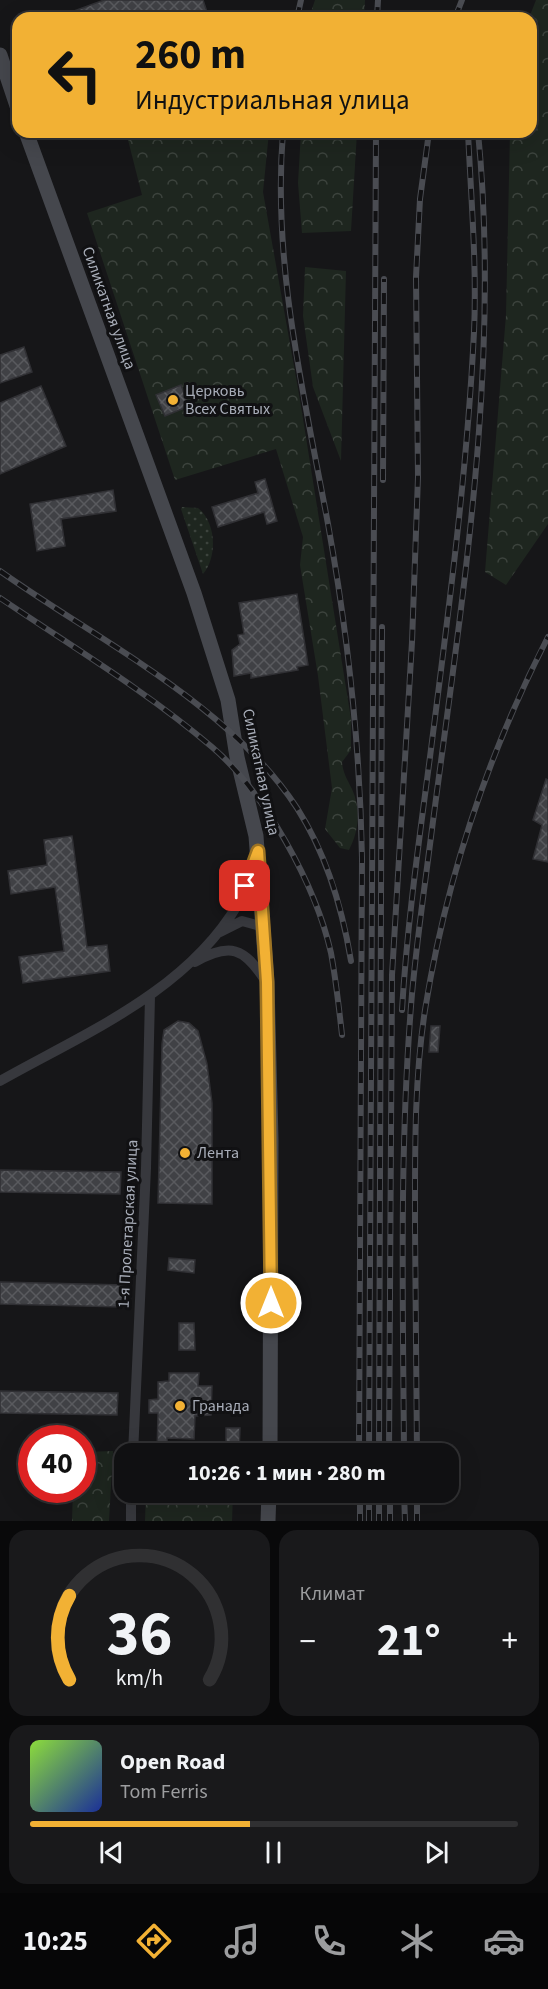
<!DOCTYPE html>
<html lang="ru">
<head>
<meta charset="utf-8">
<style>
	:root { --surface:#101012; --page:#19191b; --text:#f1f3f6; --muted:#9c9d9f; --line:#303032; --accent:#f2b134 }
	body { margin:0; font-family:"Source Sans 3",sans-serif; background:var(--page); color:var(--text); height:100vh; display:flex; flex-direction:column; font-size:22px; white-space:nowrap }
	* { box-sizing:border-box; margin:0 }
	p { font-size:20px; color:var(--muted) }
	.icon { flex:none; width:33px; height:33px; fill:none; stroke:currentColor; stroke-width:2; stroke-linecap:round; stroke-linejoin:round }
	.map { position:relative; height:1521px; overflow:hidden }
	.panel { display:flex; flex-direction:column; gap:9px; padding:9px; background:#09090a; flex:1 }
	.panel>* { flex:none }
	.top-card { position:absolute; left:12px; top:12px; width:525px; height:126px; border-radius:18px; box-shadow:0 6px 24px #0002,0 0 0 2px var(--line); background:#f2b134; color:#111; overflow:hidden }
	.speed { position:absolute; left:18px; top:1425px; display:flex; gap:12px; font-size:30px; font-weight:700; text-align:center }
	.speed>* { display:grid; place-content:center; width:78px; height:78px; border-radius:50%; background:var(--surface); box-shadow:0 6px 24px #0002,0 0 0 2px var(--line); line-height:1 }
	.speed .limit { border:9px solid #d22; background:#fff; color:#111 }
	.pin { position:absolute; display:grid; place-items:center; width:51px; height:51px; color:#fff; margin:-26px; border-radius:12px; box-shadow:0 3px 9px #0006 }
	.me { position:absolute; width:66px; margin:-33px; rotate:0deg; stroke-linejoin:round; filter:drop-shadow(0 0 4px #0008) }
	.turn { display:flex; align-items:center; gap:21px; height:126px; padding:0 24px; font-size:27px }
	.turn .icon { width:78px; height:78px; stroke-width:2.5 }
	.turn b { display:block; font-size:42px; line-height:51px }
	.big { font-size:45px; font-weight:700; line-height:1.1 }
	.panel .widget { flex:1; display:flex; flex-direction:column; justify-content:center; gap:9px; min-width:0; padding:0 21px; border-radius:18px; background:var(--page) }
	.panel .dial { align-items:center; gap:0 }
	.dial svg { height:156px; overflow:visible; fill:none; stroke:var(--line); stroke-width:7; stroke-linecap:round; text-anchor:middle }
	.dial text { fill:var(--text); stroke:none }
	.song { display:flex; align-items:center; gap:18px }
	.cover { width:72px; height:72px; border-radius:9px; background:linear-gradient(135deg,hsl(90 70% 55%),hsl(230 70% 35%)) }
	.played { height:6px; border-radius:3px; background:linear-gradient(90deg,var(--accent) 45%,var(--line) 45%) }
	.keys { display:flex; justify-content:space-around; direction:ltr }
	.heat { display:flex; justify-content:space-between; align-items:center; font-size:33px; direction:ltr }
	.panel .tiles { flex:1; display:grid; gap:9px; grid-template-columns:1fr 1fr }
	.widget:last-child { grid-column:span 2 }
	.trip { position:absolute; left:114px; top:1443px; width:345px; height:60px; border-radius:18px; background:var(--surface); box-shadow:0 6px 24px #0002,0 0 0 2px var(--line); font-weight:700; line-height:60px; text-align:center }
	.dock { display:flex; height:96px; justify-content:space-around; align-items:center; background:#060607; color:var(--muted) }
	.dock .icon { width:42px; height:42px }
	.dock .selected { color:var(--accent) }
	.dock b { font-size:27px; color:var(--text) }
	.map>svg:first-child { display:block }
	.grass { fill:url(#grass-dots) }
	.forest { fill:url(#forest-crowns); fill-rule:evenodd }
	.building { fill:url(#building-cross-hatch); stroke:#303034; stroke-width:1.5 }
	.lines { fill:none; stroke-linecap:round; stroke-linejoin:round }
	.street { stroke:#37383d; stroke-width:10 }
	.secondary { stroke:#45474d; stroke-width:15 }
	.rail-casing { stroke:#4a4c52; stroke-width:6 }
	.rail { stroke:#111113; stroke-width:4; stroke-dasharray:11; stroke-linecap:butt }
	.route-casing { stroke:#9d7322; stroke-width:15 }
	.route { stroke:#f2b134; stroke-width:10 }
	.poi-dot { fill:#f2b134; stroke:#111113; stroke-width:2 }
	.labels { text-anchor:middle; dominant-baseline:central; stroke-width:6; stroke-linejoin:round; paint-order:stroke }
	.street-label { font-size:16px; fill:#a8adb8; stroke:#111113 }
	.poi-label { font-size:16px; fill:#a8adb8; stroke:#111113; text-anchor:start }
</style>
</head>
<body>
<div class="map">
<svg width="548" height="1521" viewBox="0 0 548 1521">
	<defs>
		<pattern id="grass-dots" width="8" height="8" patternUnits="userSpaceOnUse" patternTransform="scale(1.5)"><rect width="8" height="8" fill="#1e261f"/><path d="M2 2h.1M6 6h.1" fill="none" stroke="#3c433d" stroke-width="1.8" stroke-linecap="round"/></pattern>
		<pattern id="forest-crowns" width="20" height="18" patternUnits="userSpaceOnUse" patternTransform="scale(1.5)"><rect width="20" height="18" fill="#1e261f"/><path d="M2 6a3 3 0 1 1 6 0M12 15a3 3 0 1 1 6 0" fill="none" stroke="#3c433d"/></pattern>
		<pattern id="building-cross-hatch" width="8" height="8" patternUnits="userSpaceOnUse" patternTransform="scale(1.5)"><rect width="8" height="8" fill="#404145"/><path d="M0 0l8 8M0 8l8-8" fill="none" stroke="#595a5e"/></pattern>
	</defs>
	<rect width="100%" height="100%" fill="#161618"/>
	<!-- grass -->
	<path class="grass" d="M182,507l16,1c19,15 19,50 5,66l-22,-65z"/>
	<!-- forest -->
	<path class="forest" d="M315,0h50l-1,18h-55z
		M536,0h12v524l-42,61 -21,-13 21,-257 4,-183h21v-114h-2z
		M126,132h143l-6,60 37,208 51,319v31l-9,12c1,11 5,17 10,27 9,20 7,42 -3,61l-9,-2 -15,-19 7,-41 -14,-112 -18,-111 3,-28 -27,-88 -101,31 -88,-267 55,-18zM181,385l8,21 -24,10 -8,-21z
		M301,132h56l-6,99 -49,2 -4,-50z
		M305,267l41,4 -5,190 -28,-74 -10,-71z
		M113,1451l-4,70h-37l1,-31h9l1,-38z
		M146,1493h87l-1,28h-87z"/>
	<!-- building -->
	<path class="building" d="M104,0h99l6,18h-154z
		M24,347l8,25 -32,11v-28z
		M181,385l8,21 -24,10 -9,-21z
		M41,386l25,60 -66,28v-71z
		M265,479l12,42 -10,3 -3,-12 -46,15 -6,-20 46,-14 -3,-11z
		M113,490l3,21 -55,8 4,27 -28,5 -7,-47z
		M297,594l11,71 -11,2 1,3 -47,8v-5l-17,3 -2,-26 8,-6 -2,-9 6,-1 -5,-31z
		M546,779l2,1v82l-15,-3 9,-34 -9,-5z
		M72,836l15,111 20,-2 3,26 -87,12 -4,-26 45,-6 -9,-64 -44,7 -3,-23 39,-6 -3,-25z
		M178,1021l11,2 9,8 9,33 5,39v101l-54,-1 4,-159 2,-14z
		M431,1026h9l-2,26h-9z
		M0,1170l121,2 -1,22 -120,-2z
		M169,1258l26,2 -1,13 -26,-3z
		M0,1282l124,3v22l-124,-3z
		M179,1323h15l1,27h-16z
		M169,1373h30l-1,13h14l-1,29 -16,1 -1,23 -27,-1 1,16h-11l1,-41h-9v-13l9,-1v-17l11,-1z
		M0,1391l118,2 -1,22 -117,-2z
		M226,1428h14l-1,26h-13z"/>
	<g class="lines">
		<!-- street -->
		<path class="street" d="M220,932l22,-11 22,6
			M195,962c35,-20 49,-14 70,18
			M0,1081c85,-48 186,-89 238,-177 8,-14 12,-32 18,-47
			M133,1454l13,-286 4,-172
			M131,1521v-29"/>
		<!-- secondary -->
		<path class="secondary" d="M0,55l18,54
			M26,132l168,461 34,107 9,57 19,79 11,147 4,157 -1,314
			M268,1521l1,-29"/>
		<!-- rail casing -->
		<g class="rail-casing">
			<path id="rail" d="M297,18l4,-18
				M377,18l1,-18
				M455,18l7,-18
				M283,132c-11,132 21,263 45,392 20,111 32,221 34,334l-3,596
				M383,480l1,-201
				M0,571c99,70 230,134 297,237 30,47 45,99 54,153
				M0,598c71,48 146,93 212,149 53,45 104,139 119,206 5,27 8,55 11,82
				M402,1010c5,-85 17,-169 28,-253 18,-142 37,-283 44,-425 3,-66 -3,-134 -6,-200
				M369,1454l7,-1322
				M379,1454l3,-827
				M389,1454l3,-479 20,-333 6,-165 -2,-200 4,-78 9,-67
				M404,1454c-1,-153 -5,-307 8,-460 5,-55 13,-110 20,-165 30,-230 69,-465 46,-697
				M417,1454c-1,-76 -1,-152 -2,-227 0,-72 -1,-146 10,-217 21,-131 63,-256 123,-373
				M360,1492v29
				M379,1492v29
				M390,1492v29
				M404,1492l1,29
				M417,1492v29
				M369,1521v-29"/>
		</g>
		<!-- rail -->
		<use href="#rail" class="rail"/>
	</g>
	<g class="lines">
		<!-- route casing -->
		<g class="route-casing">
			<path id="route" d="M245,886l13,-35 9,131 4,321"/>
		</g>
		<!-- route -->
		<use href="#route" class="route"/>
	</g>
	<!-- markers -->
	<g class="poi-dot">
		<circle cx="173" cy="400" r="6"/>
		<circle cx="185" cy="1153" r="6"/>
		<circle cx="180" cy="1406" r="6"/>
	</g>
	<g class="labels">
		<!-- street labels -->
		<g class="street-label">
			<text transform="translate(109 308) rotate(70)">Силикатная улица</text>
			<text transform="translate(261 772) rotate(78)">Силикатная улица</text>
			<text transform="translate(128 1224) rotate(-87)">1-я Пролетарская улица</text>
		</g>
		<!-- poi labels -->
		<g class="poi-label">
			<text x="185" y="391">Церковь<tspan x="185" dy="18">Всех Святых</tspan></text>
			<text x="197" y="1153">Лента</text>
			<text x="192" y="1406">Гранада</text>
		</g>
	</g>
</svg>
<div class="speed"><div class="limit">40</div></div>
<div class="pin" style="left:245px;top:886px;background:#d93025"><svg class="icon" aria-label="arrive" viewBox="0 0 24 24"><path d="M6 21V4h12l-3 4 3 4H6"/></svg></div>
<svg class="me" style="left:271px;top:1303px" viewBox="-20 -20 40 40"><circle r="17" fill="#f2b134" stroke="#fff" stroke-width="3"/><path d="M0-11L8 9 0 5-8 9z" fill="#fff"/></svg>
<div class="trip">10:26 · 1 мин · 280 m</div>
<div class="top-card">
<div class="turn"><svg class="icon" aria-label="left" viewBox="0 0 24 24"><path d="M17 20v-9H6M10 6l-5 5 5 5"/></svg><div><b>260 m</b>Индустриальная улица</div></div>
</div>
</div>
<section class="panel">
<div class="tiles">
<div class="widget dial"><svg viewBox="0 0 100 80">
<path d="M14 69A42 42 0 1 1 86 69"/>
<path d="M14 69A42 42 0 0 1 14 26" stroke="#f2b134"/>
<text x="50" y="56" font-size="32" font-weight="700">36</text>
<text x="50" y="72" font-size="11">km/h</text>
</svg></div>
<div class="widget"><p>Климат</p>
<div class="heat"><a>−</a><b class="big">21°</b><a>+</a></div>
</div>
<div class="widget">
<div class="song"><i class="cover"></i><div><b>Open Road</b><p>Tom Ferris</p></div></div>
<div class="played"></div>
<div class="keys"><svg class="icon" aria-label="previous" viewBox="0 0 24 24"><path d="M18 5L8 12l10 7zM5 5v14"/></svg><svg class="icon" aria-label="pause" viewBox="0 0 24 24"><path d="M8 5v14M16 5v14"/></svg><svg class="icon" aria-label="next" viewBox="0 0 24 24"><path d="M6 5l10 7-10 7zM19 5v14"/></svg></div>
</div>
</div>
</section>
<nav class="dock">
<b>10:25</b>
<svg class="icon selected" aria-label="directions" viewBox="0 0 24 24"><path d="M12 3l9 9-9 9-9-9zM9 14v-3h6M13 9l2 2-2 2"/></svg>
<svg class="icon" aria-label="music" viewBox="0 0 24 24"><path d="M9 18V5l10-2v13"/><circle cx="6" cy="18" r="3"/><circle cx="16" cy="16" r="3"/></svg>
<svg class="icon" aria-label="phone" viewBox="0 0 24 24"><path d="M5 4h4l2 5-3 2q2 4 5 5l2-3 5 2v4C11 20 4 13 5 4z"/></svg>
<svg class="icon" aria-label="climate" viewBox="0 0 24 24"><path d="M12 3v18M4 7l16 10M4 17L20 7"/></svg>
<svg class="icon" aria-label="car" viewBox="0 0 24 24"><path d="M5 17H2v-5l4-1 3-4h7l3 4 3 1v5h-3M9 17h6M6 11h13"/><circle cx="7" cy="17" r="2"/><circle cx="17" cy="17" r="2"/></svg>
</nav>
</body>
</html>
